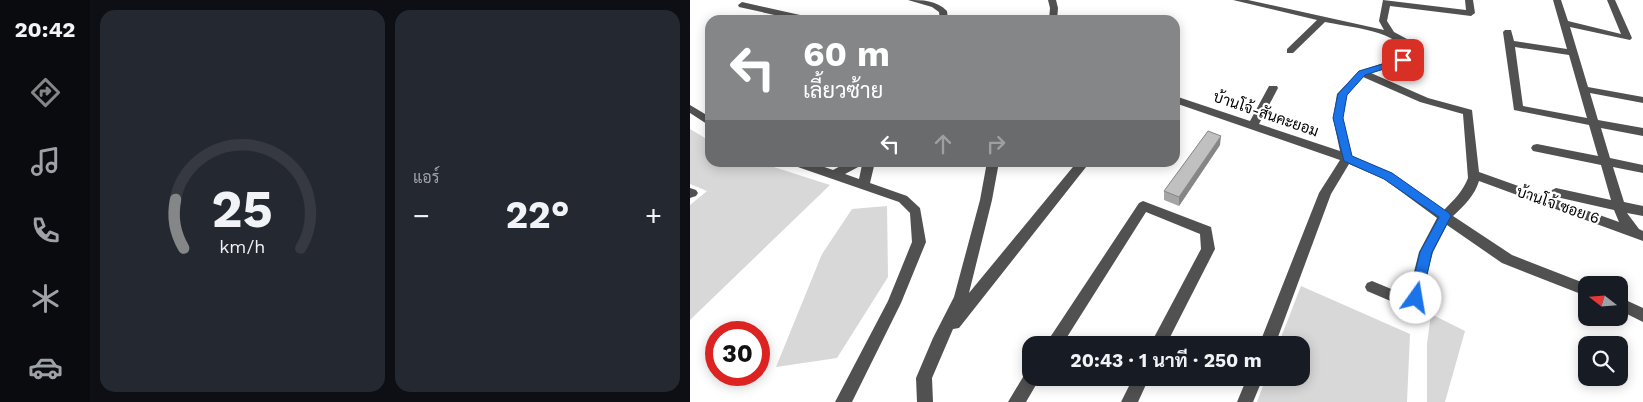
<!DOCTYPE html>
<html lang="th">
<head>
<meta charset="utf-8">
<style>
	:root { --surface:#171b24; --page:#242831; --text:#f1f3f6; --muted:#9ea1a6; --line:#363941; --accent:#858687 }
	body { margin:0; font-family:"Work Sans",Sarabun,sans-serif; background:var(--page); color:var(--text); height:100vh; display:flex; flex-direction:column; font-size:19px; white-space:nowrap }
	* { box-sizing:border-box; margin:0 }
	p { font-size:16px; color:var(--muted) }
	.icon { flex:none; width:28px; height:28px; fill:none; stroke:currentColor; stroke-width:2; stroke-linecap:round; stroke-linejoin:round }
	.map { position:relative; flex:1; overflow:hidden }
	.drawer { display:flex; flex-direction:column; gap:10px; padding:10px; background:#0d0f14; width:600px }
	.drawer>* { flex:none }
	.guide { position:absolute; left:15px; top:15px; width:475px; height:152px; border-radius:15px; box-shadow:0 2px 12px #0003; background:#858687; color:#fff; overflow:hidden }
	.needle { width:32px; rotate:287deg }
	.fabs { position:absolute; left:888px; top:276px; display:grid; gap:10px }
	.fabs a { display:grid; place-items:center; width:50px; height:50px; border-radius:10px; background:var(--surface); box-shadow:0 2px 12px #0003; font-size:25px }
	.speed { position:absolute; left:15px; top:321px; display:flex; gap:10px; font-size:25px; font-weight:700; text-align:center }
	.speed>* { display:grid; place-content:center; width:65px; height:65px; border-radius:50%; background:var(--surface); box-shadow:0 2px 12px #0003; line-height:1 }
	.speed .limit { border:8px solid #d22; background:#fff; color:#111 }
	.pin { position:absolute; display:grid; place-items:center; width:42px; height:42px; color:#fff; margin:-21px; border-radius:10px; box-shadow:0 2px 8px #0006 }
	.me { position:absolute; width:55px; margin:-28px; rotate:13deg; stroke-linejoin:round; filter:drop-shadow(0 0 4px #0008) }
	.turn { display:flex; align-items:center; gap:18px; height:105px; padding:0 15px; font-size:22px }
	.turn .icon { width:65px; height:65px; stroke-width:2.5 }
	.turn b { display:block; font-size:35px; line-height:42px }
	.lanes { display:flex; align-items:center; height:48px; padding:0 15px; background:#0003; justify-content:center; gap:25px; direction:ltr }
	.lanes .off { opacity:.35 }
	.big { font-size:38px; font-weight:700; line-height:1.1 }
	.drawer .widget { flex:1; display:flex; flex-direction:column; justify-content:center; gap:8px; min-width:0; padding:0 18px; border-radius:15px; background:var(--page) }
	.drawer .dial { align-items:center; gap:0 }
	.dial svg { height:130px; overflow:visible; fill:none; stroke:var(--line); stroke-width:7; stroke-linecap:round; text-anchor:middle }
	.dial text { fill:var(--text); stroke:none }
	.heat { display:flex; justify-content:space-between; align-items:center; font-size:28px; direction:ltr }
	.drawer .tiles { flex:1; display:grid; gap:10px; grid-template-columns:repeat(2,1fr) }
	.trip { position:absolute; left:332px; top:336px; width:288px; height:50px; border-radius:15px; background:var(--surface); box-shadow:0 2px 12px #0003; font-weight:700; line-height:50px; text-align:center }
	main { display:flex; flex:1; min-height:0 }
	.menu { display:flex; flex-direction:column; width:90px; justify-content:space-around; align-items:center; background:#090b0e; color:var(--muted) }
	.menu .icon { width:35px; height:35px }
	.menu .selected { color:var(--accent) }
	.menu b { font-size:22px; color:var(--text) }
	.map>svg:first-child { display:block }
	.green { fill:#d8d8d8 }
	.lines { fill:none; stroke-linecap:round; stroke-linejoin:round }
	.minor { fill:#515151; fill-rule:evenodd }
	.wall { fill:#a5a5a5 }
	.shaded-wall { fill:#868686 }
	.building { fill:#c0c0c0; stroke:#868686 }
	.route { fill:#1a73e8; stroke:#114b97 }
	.labels { text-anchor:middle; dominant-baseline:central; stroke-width:4.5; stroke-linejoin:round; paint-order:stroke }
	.street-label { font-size:15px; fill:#000; stroke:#fff }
</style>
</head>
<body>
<main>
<nav class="menu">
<b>20:42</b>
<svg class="icon selected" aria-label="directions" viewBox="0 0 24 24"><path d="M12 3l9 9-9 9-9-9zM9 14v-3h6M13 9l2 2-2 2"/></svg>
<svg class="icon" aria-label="music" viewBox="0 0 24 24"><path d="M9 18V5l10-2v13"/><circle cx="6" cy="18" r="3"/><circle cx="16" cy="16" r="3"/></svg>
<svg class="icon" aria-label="phone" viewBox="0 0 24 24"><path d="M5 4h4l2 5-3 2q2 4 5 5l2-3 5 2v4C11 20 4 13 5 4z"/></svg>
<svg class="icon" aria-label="climate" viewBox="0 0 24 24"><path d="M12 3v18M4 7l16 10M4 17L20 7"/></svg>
<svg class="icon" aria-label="car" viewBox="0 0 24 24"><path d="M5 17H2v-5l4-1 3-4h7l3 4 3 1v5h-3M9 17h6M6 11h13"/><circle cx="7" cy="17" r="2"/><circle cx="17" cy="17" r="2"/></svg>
</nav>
<section class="drawer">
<div class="tiles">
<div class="widget dial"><svg viewBox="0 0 100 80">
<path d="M14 69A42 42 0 1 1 86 69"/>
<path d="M14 69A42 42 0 0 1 9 39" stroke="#858687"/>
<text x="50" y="56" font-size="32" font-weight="700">25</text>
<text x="50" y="72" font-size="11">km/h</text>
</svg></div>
<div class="widget"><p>แอร์</p>
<div class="heat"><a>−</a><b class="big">22°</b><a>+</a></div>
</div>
</div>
</section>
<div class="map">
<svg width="953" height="402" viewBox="0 0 953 402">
	<rect width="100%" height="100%" fill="#fff"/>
	<!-- green -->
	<path class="green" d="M0,129l20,12v21l51,1 69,22 -140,135v-115l17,-14 -17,-7z
		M197,206l1,71 -51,81 -61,9 46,-113 30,-45z
		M611,286l109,48 -3,68h-150l9,-24h35v-33h-23z
		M741,314l34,17 -20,71h-18v-58z"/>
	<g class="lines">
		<!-- minor -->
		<path class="minor" d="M218,0c15,0 28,0 39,11l1,9h-8l-1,-8 -7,-5z
			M358,0h8l2,8 -1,12h-8l1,-12z
			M543,0h15l136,30 -5,-9 4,-21 83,10 -1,-10h8l2,13 -4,3 -81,-10 -3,15 7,11 13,7 6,10 -7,13 -35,11 57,25 44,12 7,62 140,50 -5,-12 -62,-14 -2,-3 2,-3 4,-2 55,12 -10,-35 -68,-14 -2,-3 2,-3 4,-1 61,12 -9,-31 -75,-15 -11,-78 2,-2h6l3,11 53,8 -14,-49h8l7,21 53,13 -14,-34h8l17,38 -2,2 -60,-13 18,60 55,10v6l-53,-10 8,27 45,8v8l-42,-8 9,30 33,7v8l-30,-6 11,35 19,4v10l-16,-3 12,16 4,2v10l-164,-60c-4,14 -15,25 -26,35l59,39 77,30h-3v11l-84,-33 -55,-38 -14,27 -13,50 -20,3 -33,-14 -2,-4 2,-4 5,-2 29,12 8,-1 10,-40 18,-34 -53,-39 -35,-15 -18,30 -56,151h-16l60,-152 21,-33 -165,-57v-7l75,25 19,-35h8l1,2 -19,36 81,27 -7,-33 4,-24 22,-23 40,-13 4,-9c-8,-18 -59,-23 -78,-27l-32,31h-6v-4l30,-29zM825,47l54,8 18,63 -64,-12zM673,77l57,25 43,12 5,64c-5,13 -14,22 -24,32l-52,-37 -40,-17 -9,-38 4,-23z
			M52,2l67,15 4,3h-16l-58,-13 -1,-2z
			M0,105l20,12v9l-20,-13z
			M100,162h20l23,8 15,-8h27l-5,21 37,13 13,12 6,34 -25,61 -49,99h-17l53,-101 24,-59 -2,-29 -11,-11 -107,-37zM172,165l-3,14 -14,-5z
			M297,162h12l-7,38 -23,93 108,-131h13l-131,166 -6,1 -21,49 1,24h-16l-1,-24 17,-40 21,-41 26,-97z
			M0,188l6,2 2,3 -2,3 -6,2z
			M453,201l68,26 4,22 -49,96h-16l51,-96 -1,-15 -54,-22 -84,133h-17l94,-142z
			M929,297l24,11v14l-24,-12z
			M341,370v8h9l-14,24h-18l18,-30z
			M443,378h16l-11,24h-17z
			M557,378h16l-10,24h-16z"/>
	</g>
	<!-- wall -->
	<path class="wall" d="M530,145l-41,61 -15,-6v-9z"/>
	<!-- shaded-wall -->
	<path class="shaded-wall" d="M531,136l-1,9 -41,61v-9z"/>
	<!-- building -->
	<path class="building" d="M518,131l13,5 -42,61 -15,-6z"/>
	<!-- route -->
	<path class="route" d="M713,58h3v4l-41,13 -18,20 -4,23 9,38 40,17 57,40 2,3 -19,36 -10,46 -2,4 -4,2 -5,-2 -2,-4 11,-46 19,-35 -55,-38 -40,-18 -11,-43 5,-24 21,-23z"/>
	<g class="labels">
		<!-- street labels -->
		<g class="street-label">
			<text transform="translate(576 114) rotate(19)">บ้านโจ้-สันคะยอม</text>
			<text transform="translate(868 205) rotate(19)">บ้านโจ้ ซอย 6</text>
		</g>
	</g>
</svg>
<div class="fabs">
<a><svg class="needle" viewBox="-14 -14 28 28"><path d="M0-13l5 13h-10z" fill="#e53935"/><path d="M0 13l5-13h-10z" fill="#9ea1a6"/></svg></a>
<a><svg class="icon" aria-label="search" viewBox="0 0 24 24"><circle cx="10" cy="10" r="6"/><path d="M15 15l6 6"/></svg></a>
</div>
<div class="speed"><div class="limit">30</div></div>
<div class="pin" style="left:713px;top:60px;background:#d93025"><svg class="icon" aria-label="arrive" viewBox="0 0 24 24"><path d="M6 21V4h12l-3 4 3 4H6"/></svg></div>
<svg class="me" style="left:726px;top:298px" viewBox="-20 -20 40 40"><circle r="19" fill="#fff"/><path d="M0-13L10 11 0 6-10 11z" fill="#1a73e8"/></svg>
<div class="trip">20:43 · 1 นาที · 250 m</div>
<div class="guide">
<div class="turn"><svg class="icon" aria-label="left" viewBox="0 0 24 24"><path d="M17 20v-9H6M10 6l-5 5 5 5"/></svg><div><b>60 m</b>เลี้ยวซ้าย</div></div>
<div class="lanes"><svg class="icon" aria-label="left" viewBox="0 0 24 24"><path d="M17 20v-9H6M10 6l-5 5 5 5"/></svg><svg class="icon off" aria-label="ahead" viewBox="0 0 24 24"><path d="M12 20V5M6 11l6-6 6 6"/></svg><svg class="icon off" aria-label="right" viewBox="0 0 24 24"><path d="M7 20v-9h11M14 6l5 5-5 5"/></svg></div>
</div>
</div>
</main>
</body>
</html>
